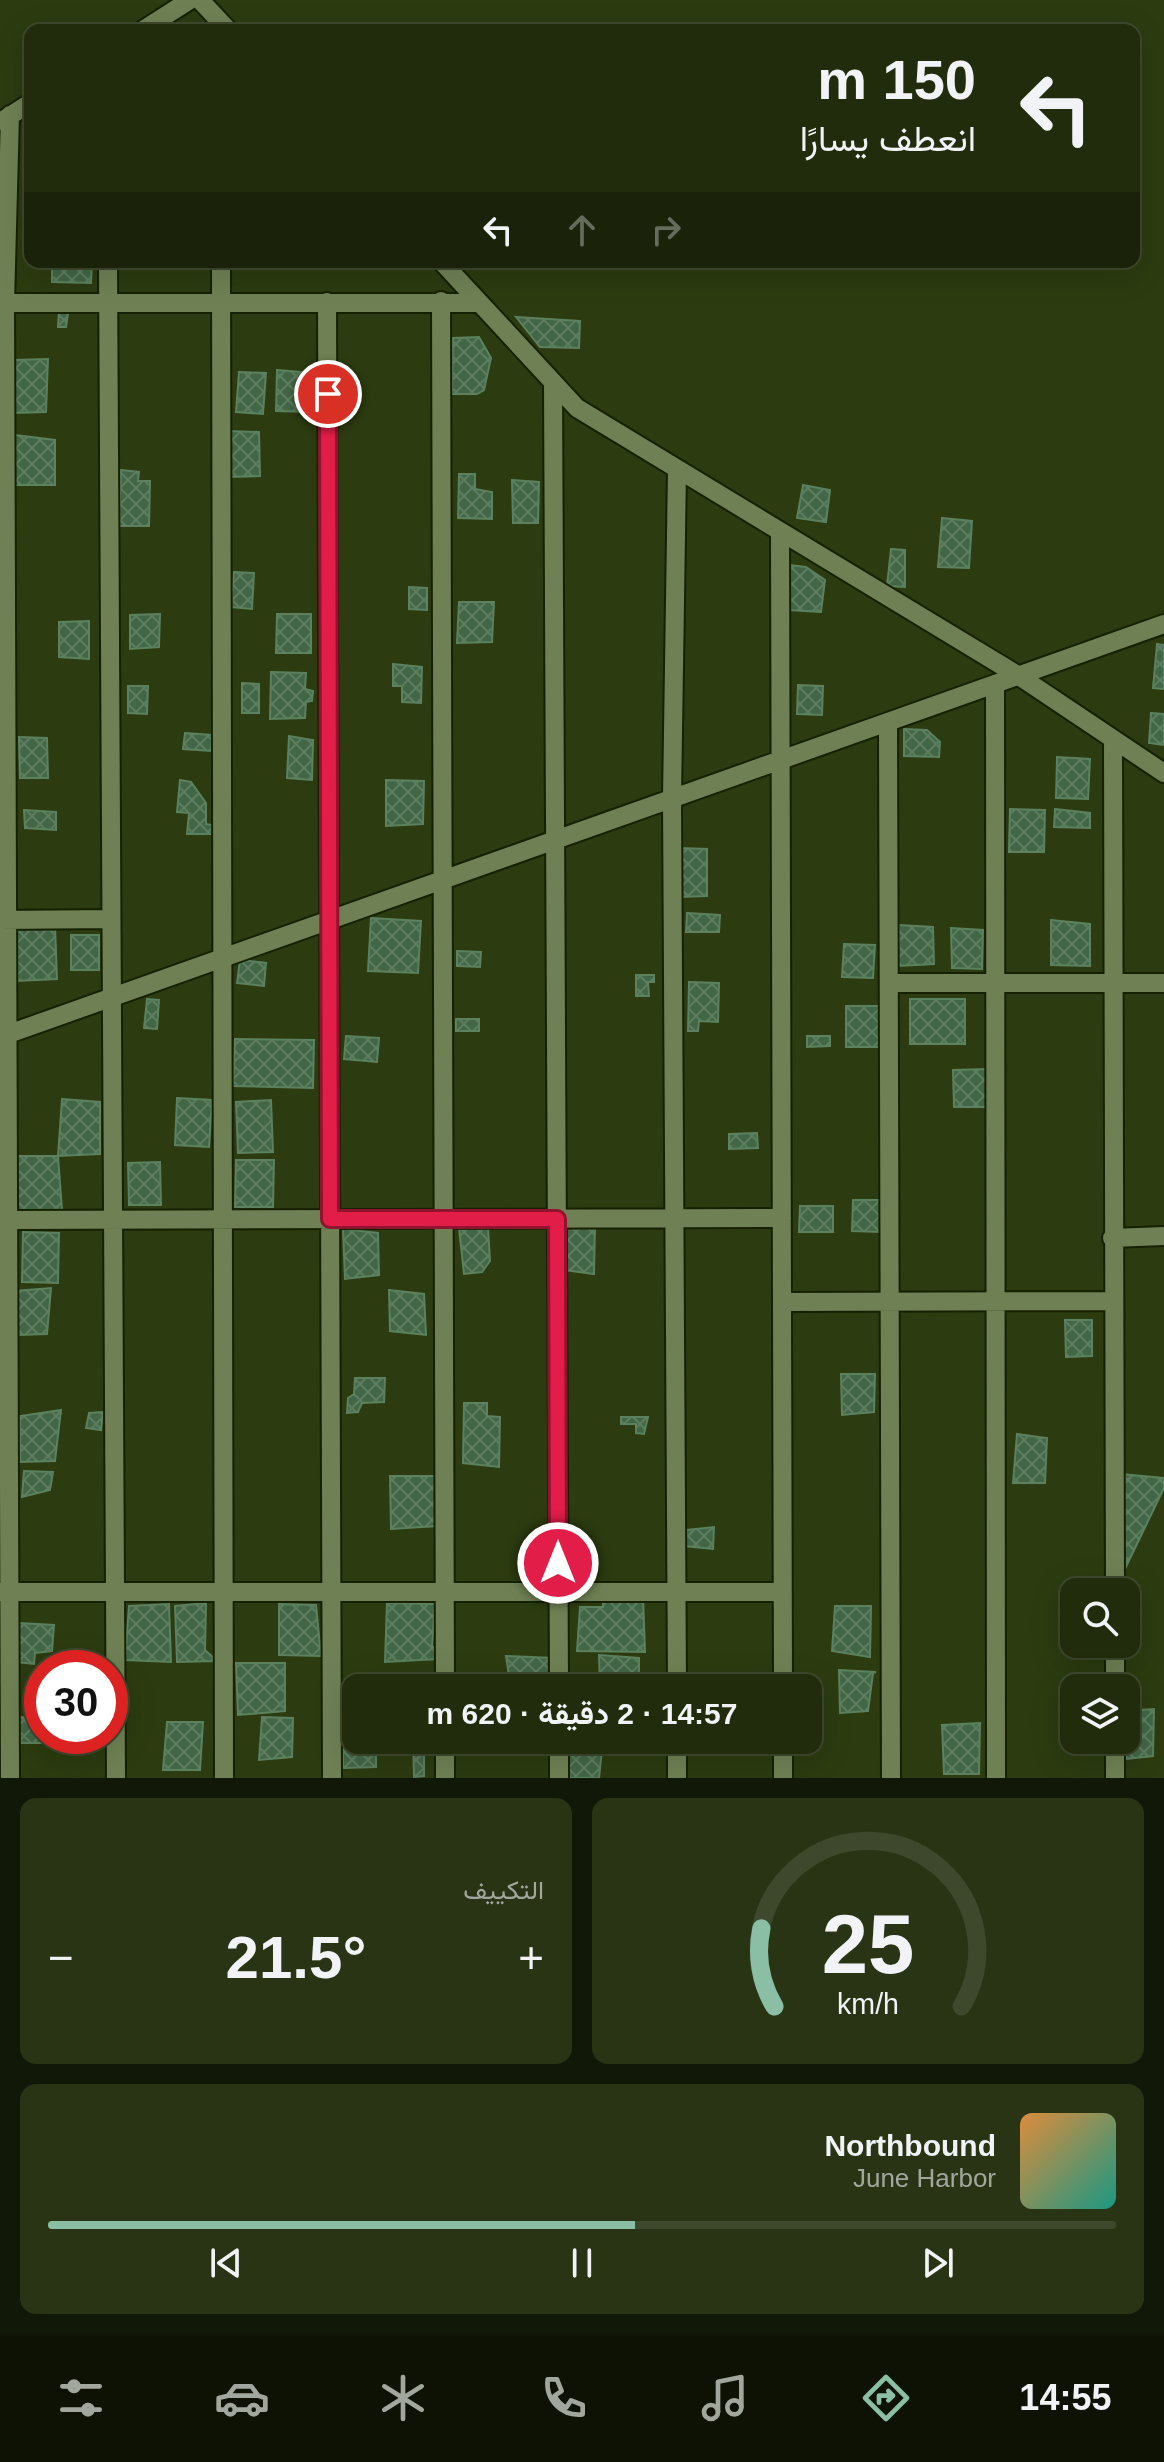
<!DOCTYPE html>
<html lang="ar">
<head>
<meta charset="utf-8">
<style>
	:root { --surface:#212c0c; --page:#293415; --text:#f1f3f6; --muted:#a2a79d; --line:#3e482d; --accent:#8abfa5 }
	body { margin:0; font-family:Arial,Vazirmatn,sans-serif; background:var(--page); color:var(--text); direction:rtl; height:100vh; display:flex; flex-direction:column; font-size:30px; white-space:nowrap }
	* { box-sizing:border-box; margin:0 }
	p { font-size:26px; color:var(--muted) }
	.icon { flex:none; width:44px; height:44px; fill:none; stroke:currentColor; stroke-width:2; stroke-linecap:round; stroke-linejoin:round }
	.map { position:relative; height:1778px; overflow:hidden; direction:ltr }
	.details { display:flex; flex-direction:column; gap:20px; padding:20px; background:#121807; flex:1 }
	.details>* { flex:none }
	.guide { position:absolute; left:24px; top:24px; width:1116px; height:244px; border-radius:16px; box-shadow:0 8px 32px #0002,0 0 0 2px var(--line); direction:rtl; background:#212c0c; color:var(--text); overflow:hidden }
	.tools { position:absolute; left:1060px; top:1578px; display:grid; gap:16px }
	.tools a { display:grid; place-items:center; width:80px; height:80px; border-radius:16px; background:var(--surface); box-shadow:0 8px 32px #0002,0 0 0 2px var(--line); font-size:40px }
	.speed { position:absolute; left:24px; top:1650px; display:flex; gap:16px; font-size:40px; font-weight:700; text-align:center }
	.speed>* { display:grid; place-content:center; width:104px; height:104px; border-radius:50%; background:var(--surface); box-shadow:0 8px 32px #0002,0 0 0 2px var(--line); line-height:1 }
	.speed .limit { border:12px solid #d22; background:#fff; color:#111 }
	.pin { position:absolute; display:grid; place-items:center; width:68px; height:68px; color:#fff; margin:-34px; border:4px solid #fff; border-radius:50%; box-shadow:0 2px 8px #0007 }
	.me { position:absolute; width:88px; margin:-44px; rotate:0deg; stroke-linejoin:round; filter:drop-shadow(0 0 6px #0008) }
	.turn { display:flex; align-items:center; gap:28px; height:168px; padding:0 32px; font-size:36px }
	.turn .icon { width:104px; height:104px; stroke-width:2.5 }
	.turn b { display:block; font-size:56px; line-height:68px }
	.lanes { display:flex; align-items:center; height:76px; padding:0 32px; background:#0003; justify-content:center; gap:40px; direction:ltr }
	.lanes .off { opacity:.35 }
	.big { font-size:60px; font-weight:700; line-height:1.1 }
	.details .tile { flex:1; display:flex; flex-direction:column; justify-content:center; gap:12px; min-width:0; padding:0 28px; border-radius:16px; background:var(--page) }
	.details .dial { align-items:center; gap:0 }
	.dial svg { height:208px; overflow:visible; fill:none; stroke:var(--line); stroke-width:7; stroke-linecap:round; text-anchor:middle }
	.dial text { fill:var(--text); stroke:none }
	.song { display:flex; align-items:center; gap:24px }
	.cover { width:96px; height:96px; border-radius:12px; background:linear-gradient(135deg,hsl(30 70% 55%),hsl(170 70% 35%)) }
	.played { height:8px; border-radius:4px; background:linear-gradient(90deg,var(--accent) 55%,var(--line) 55%) }
	.keys { display:flex; justify-content:space-around; direction:ltr }
	.heat { display:flex; justify-content:space-between; align-items:center; font-size:44px; direction:ltr }
	.details .tiles { flex:1; display:grid; gap:20px; grid-template-columns:1fr 1fr }
	.tile:last-child { grid-column:span 2 }
	.trip { position:absolute; left:342px; top:1674px; width:480px; height:80px; border-radius:16px; background:var(--surface); box-shadow:0 8px 32px #0002,0 0 0 2px var(--line); font-weight:700; line-height:80px; text-align:center; direction:rtl }
	.menu { display:flex; height:128px; justify-content:space-around; align-items:center; background:#0d1205; color:var(--muted) }
	.menu .icon { width:56px; height:56px }
	.menu .on { color:var(--accent) }
	.menu b { font-size:36px; color:var(--text) }
	.map>svg:first-child { display:block }
	.building { fill:url(#building-cross-hatch); stroke:#5b815e; stroke-width:2 }
	.lines { fill:none; stroke-linecap:round; stroke-linejoin:round }
	.minor-casing { stroke:#162102; stroke-width:22 }
	.minor { stroke:#6f8154; stroke-width:18 }
	.route-casing { stroke:#92132f; stroke-width:20 }
	.route { stroke:#e11d48; stroke-width:14 }
</style>
</head>
<body>
<div class="map">
<svg width="1164" height="1778" viewBox="0 0 1164 1778">
	<defs>
		<pattern id="building-cross-hatch" width="8" height="8" patternUnits="userSpaceOnUse" patternTransform="scale(2)"><rect width="8" height="8" fill="#426746"/><path d="M0 0l8 8M0 8l8-8" fill="none" stroke="#5d7d60"/></pattern>
	</defs>
	<rect width="100%" height="100%" fill="#2c3b10"/>
	<!-- building -->
	<path class="building" d="M52,262h40l-1,21 -39,-1z
		M59,311l9,2 -2,14h-8z
		M516,317l64,4 -1,27 -39,-1z
		M479,337l12,21 -7,32 -7,4h-25l1,-56z
		M48,359l-2,53 -32,1v-53z
		M277,370l35,3 -1,39 -35,-1z
		M239,372l27,1 -3,41 -27,-2z
		M227,431l32,1 1,44 -32,1z
		M15,435l40,5v45h-41z
		M121,470l18,2 -1,9h12l-1,45h-30z
		M459,474h16v15l17,3v27l-34,-1z
		M512,480l27,2 -1,41h-25z
		M803,485l27,5 -4,32 -29,-4z
		M942,518l30,3 -3,47 -31,-1z
		M891,549l14,1v37l-18,-1z
		M790,565l16,2 19,13 -4,32 -33,-2z
		M234,572l20,1 -2,36 -21,-2z
		M409,587l18,1v22l-18,-1z
		M459,602h35l-2,40 -35,1z
		M160,614l-1,33 -29,2v-34z
		M277,614h34v39h-35z
		M89,621v38l-30,-2v-35z
		M1157,644l7,1v44l-11,-1z
		M393,664l29,3 -1,36 -19,-1v-16h-9z
		M271,672l35,1 -1,16 8,2 -1,10 -6,1 -1,16 -35,1z
		M242,683l17,1v29h-17z
		M798,685l25,1 -1,29 -25,-1z
		M128,686h20l-1,28 -19,-1z
		M1151,713l13,1v31l-15,-2z
		M904,729l23,1 13,12 -1,15 -35,-1z
		M185,733l27,2 -1,16 -28,-2z
		M289,736l24,4 -1,40 -25,-2z
		M19,737l28,1 1,40h-28z
		M1057,757l33,2 -2,40 -32,-1z
		M180,780l11,2 15,21v21l6,1v9h-25l2,-21 -12,-1z
		M386,780l38,1 -1,43 -37,2z
		M1010,809l35,1 -1,42h-35z
		M1055,809l35,4v15l-36,-1z
		M24,810l32,2v18l-31,-2z
		M679,848l28,1v47l-28,1z
		M687,913l33,2 -1,17h-33z
		M371,918l50,3 -3,52 -50,-2z
		M1051,920l39,4v42l-39,-1z
		M899,925l34,2 1,37 -36,2z
		M55,926l2,53 -40,2 -2,-53z
		M951,928l32,2 -1,39 -30,-1z
		M71,935h28v35h-28z
		M844,944l31,1 -2,33 -31,-1z
		M457,951l24,1 -1,15 -23,-1z
		M240,960l26,3 -2,23 -27,-3z
		M636,975h18v7h-6l1,14h-13z
		M689,982l30,1 -1,39 -19,-1 -1,10h-10z
		M147,999l12,1 -2,29 -13,-1z
		M910,999h55v45h-55z
		M846,1006h33v41h-33z
		M456,1019h23v12h-23z
		M346,1036l33,2 -2,24 -33,-3z
		M807,1036h23v10l-23,1z
		M235,1039l79,1 -1,48 -80,-2z
		M986,1069l1,38h-33l-1,-37z
		M177,1098l35,2 -3,47 -34,-2z
		M62,1099l38,3v52l-42,2z
		M271,1100l2,52 -35,1 -2,-51z
		M757,1133l1,15 -29,1v-15z
		M18,1156h40l4,54h-44z
		M236,1160h38l-1,47h-38z
		M160,1162l1,43h-32l-1,-42z
		M853,1200h28l-1,32 -28,-1z
		M800,1206h33v26h-34z
		M565,1226h30l-1,48 -37,-5z
		M459,1228h29l2,33 -8,11 -18,2z
		M343,1229l35,4 1,42 -34,4z
		M23,1232l36,1 -1,50 -36,-1z
		M51,1288l-4,46 -29,1 -3,-44z
		M389,1290l35,4 2,41 -36,-4z
		M1065,1320h27v36l-26,1z
		M841,1374h34l-1,38 -32,3z
		M355,1378h30l-1,24 -22,1 -4,9 -11,1 1,-15 6,-4z
		M464,1403h23v13l13,1 -1,50 -36,-4z
		M61,1410l-6,51 -35,1v-46z
		M103,1412l-2,18 -15,-2 3,-15z
		M621,1417h27l-4,17 -8,-1v-9h-15z
		M1017,1434l30,4 -2,45h-32z
		M24,1471l29,1 -3,18 -28,7z
		M1121,1474l43,4v10l-42,87z
		M390,1476h45l2,50 -46,3z
		M714,1527l-1,22 -29,-3 3,-16z
		M643,1596l2,56 -68,-1 3,-44h23v-6z
		M206,1603l-1,47 12,11 -40,1 -2,-56z
		M387,1603l48,1 -3,43 6,-1v13l-53,3z
		M169,1604l2,58 -46,-2 4,-54z
		M279,1604l37,1 5,51 -42,-1z
		M835,1606h36l-1,51 -38,-6z
		M19,1623l35,2 -2,26 -17,2 -1,11 -17,-2z
		M599,1655l40,3v30h-39z
		M506,1656l47,2 -6,20 -38,-2z
		M236,1663h49v48l-47,4z
		M839,1670l37,2 -3,1 -5,38 -28,2z
		M510,1681l29,2 1,5h-30z
		M1154,1709l-1,47 -27,3v-48z
		M18,1717l24,1v18h15v7h-36z
		M262,1717l31,1 -1,39 -33,3z
		M167,1722h36l-3,48h-37z
		M980,1723l-1,51h-35l-2,-49z
		M343,1729h13v11h20v27l-33,1z
		M413,1740h29v5h-18v31l-10,1z
		M568,1740h35l-4,38h-33z"/>
	<g class="lines">
		<!-- minor casing -->
		<g class="minor-casing">
			<path id="minor" d="M200,0l28,30
				M143,30l47,-30
				M2,121l28,-18
				M108,262l8,1516
				M221,262l3,1516
				M442,262l135,146 442,268 145,97
				M441,301l4,1387
				M327,302l5,1476
				M0,303h480
				M553,382l6,1306
				M780,531l3,1157
				M995,684l1,1094
				M888,722l3,1056
				M1113,740l2,852
				M0,920l111,-1
				M889,983h275
				M0,1037l1164,-413
				M8,1220l774,-2
				M1112,1238l52,-2
				M782,1302l332,-1
				M0,1592h782
				M1115,1644v44
				M677,1688l-5,-890 5,-329
				M445,1740v38
				M559,1740v38
				M677,1740v38
				M783,1740v38
				M1115,1740v38
				M10,1778l-5,-1475 5,-188"/>
		</g>
		<!-- minor -->
		<use href="#minor" class="minor"/>
	</g>
	<g class="lines">
		<!-- route casing -->
		<g class="route-casing">
			<path id="route" d="M328,394l2,825h227l1,344"/>
		</g>
		<!-- route -->
		<use href="#route" class="route"/>
	</g>
</svg>
<div class="tools">
<a><svg class="icon" aria-label="search" viewBox="0 0 24 24"><circle cx="10" cy="10" r="6"/><path d="M15 15l6 6"/></svg></a>
<a><svg class="icon" aria-label="layers" viewBox="0 0 24 24"><path d="M12 4l9 5-9 5-9-5zM3 14l9 5 9-5"/></svg></a>
</div>
<div class="speed"><div class="limit">30</div></div>
<div class="pin" style="left:328px;top:394px;background:#d93025"><svg class="icon" aria-label="arrive" viewBox="0 0 24 24"><path d="M6 21V4h12l-3 4 3 4H6"/></svg></div>
<svg class="me" style="left:558px;top:1563px" viewBox="-20 -20 40 40"><circle r="17" fill="#e11d48" stroke="#fff" stroke-width="3"/><path d="M0-11L8 9 0 5-8 9z" fill="#fff"/></svg>
<div class="trip">14:57 · 2 دقيقة · 620 m</div>
<div class="guide">
<div class="turn"><svg class="icon" aria-label="left" viewBox="0 0 24 24"><path d="M17 20v-9H6M10 6l-5 5 5 5"/></svg><div><b>150 m</b>انعطف يسارًا</div></div>
<div class="lanes"><svg class="icon" aria-label="left" viewBox="0 0 24 24"><path d="M17 20v-9H6M10 6l-5 5 5 5"/></svg><svg class="icon off" aria-label="ahead" viewBox="0 0 24 24"><path d="M12 20V5M6 11l6-6 6 6"/></svg><svg class="icon off" aria-label="right" viewBox="0 0 24 24"><path d="M7 20v-9h11M14 6l5 5-5 5"/></svg></div>
</div>
</div>
<section class="details">
<div class="tiles">
<div class="tile dial"><svg viewBox="0 0 100 80">
<path d="M14 69A42 42 0 1 1 86 69"/>
<path d="M14 69A42 42 0 0 1 9 39" stroke="#8abfa5"/>
<text x="50" y="56" font-size="32" font-weight="700">25</text>
<text x="50" y="72" font-size="11">km/h</text>
</svg></div>
<div class="tile"><p>التكييف</p>
<div class="heat"><a>−</a><b class="big">21.5°</b><a>+</a></div>
</div>
<div class="tile">
<div class="song"><i class="cover"></i><div><b>Northbound</b><p>June Harbor</p></div></div>
<div class="played"></div>
<div class="keys"><svg class="icon" aria-label="previous" viewBox="0 0 24 24"><path d="M18 5L8 12l10 7zM5 5v14"/></svg><svg class="icon" aria-label="pause" viewBox="0 0 24 24"><path d="M8 5v14M16 5v14"/></svg><svg class="icon" aria-label="next" viewBox="0 0 24 24"><path d="M6 5l10 7-10 7zM19 5v14"/></svg></div>
</div>
</div>
</section>
<nav class="menu">
<b>14:55</b>
<svg class="icon on" aria-label="directions" viewBox="0 0 24 24"><path d="M12 3l9 9-9 9-9-9zM9 14v-3h6M13 9l2 2-2 2"/></svg>
<svg class="icon" aria-label="music" viewBox="0 0 24 24"><path d="M9 18V5l10-2v13"/><circle cx="6" cy="18" r="3"/><circle cx="16" cy="16" r="3"/></svg>
<svg class="icon" aria-label="phone" viewBox="0 0 24 24"><path d="M5 4h4l2 5-3 2q2 4 5 5l2-3 5 2v4C11 20 4 13 5 4z"/></svg>
<svg class="icon" aria-label="climate" viewBox="0 0 24 24"><path d="M12 3v18M4 7l16 10M4 17L20 7"/></svg>
<svg class="icon" aria-label="car" viewBox="0 0 24 24"><path d="M5 17H2v-5l4-1 3-4h7l3 4 3 1v5h-3M9 17h6M6 11h13"/><circle cx="7" cy="17" r="2"/><circle cx="17" cy="17" r="2"/></svg>
<svg class="icon" aria-label="filters" viewBox="0 0 24 24"><path d="M4 7h16M4 17h16"/><circle cx="9" cy="7" r="2"/><circle cx="15" cy="17" r="2"/></svg>
</nav>
</body>
</html>
